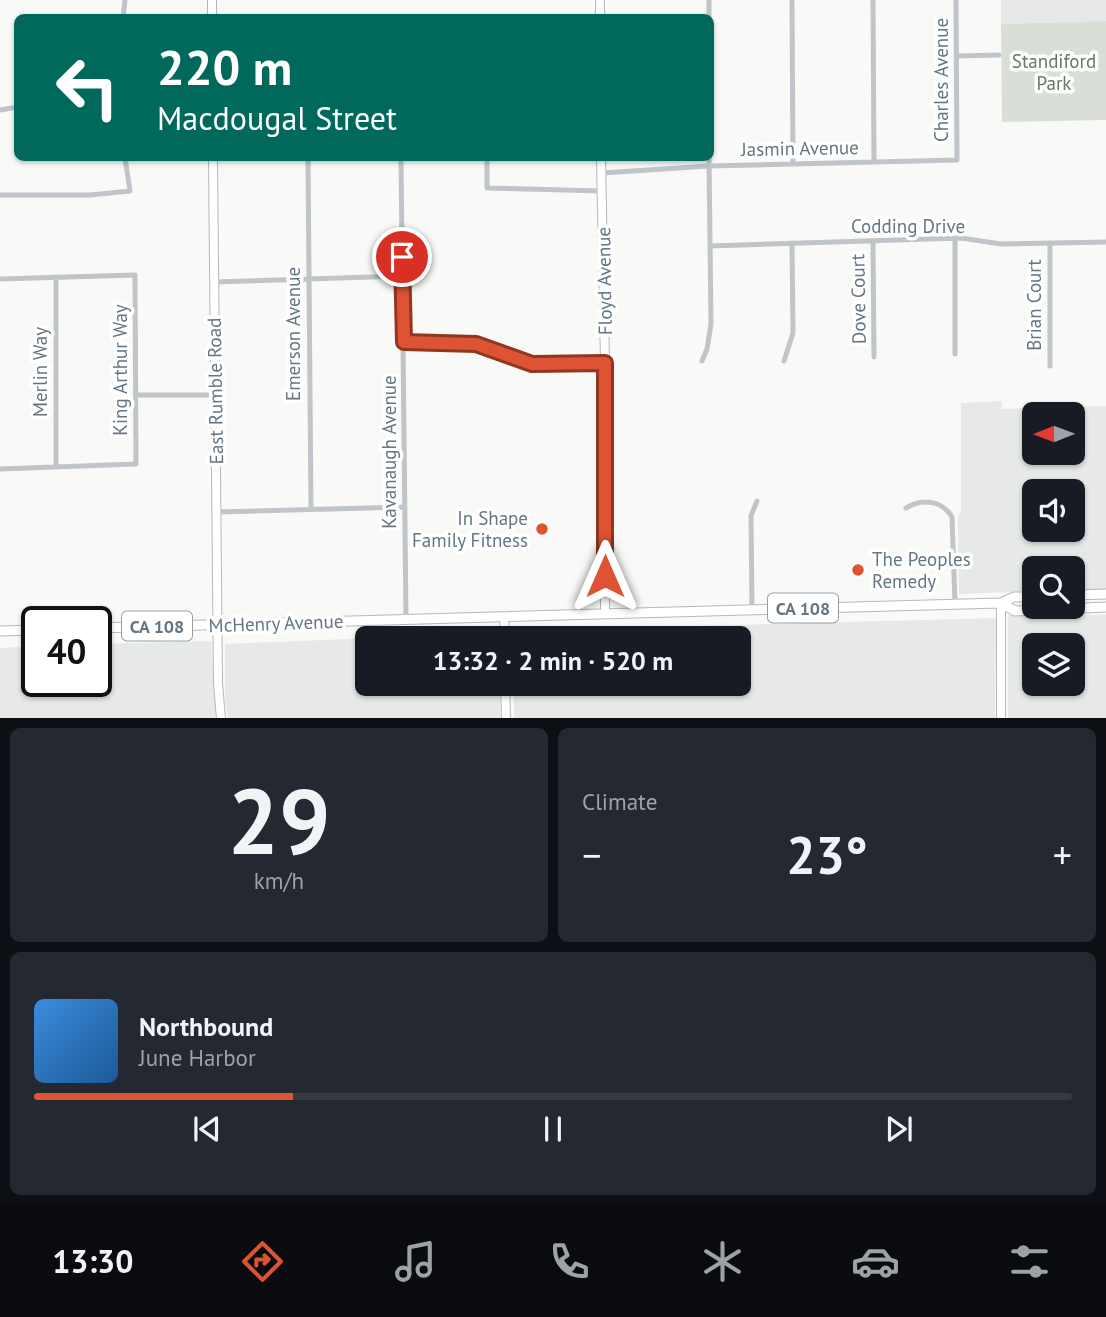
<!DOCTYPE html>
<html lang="en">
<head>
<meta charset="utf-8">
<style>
	:root { --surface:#171b24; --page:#242831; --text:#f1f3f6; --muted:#9ea1a6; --line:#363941; --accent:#dd5333 }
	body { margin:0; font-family:"PT Sans",sans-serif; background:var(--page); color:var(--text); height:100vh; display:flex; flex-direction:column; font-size:26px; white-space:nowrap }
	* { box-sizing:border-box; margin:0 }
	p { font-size:23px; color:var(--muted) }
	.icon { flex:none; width:38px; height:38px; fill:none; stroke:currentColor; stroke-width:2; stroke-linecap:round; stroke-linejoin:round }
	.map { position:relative; height:718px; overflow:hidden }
	.side { display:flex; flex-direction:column; gap:10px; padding:10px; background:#0d0f14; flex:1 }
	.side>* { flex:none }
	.guide { position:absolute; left:14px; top:14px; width:700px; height:147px; border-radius:10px; box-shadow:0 2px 5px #0004; background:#00695c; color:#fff; overflow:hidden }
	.needle { width:46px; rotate:269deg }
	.controls { position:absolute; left:1022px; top:402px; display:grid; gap:14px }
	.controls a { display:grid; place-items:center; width:63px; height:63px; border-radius:10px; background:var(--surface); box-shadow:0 2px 5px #0004; font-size:35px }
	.speed { position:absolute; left:21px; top:606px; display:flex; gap:14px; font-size:35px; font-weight:700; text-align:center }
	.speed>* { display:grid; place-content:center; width:91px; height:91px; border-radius:50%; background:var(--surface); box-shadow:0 2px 5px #0004; line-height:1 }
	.speed .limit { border:4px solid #111; border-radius:10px; background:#fff; color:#111 }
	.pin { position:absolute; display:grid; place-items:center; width:60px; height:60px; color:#fff; margin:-30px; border:4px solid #fff; border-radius:50%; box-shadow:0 2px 7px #0007 }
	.me { position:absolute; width:77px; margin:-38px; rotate:0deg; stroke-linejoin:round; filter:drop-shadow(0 0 5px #0008) }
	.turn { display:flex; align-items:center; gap:24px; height:147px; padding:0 28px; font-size:32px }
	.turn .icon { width:91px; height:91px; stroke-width:2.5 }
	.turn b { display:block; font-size:49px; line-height:60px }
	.big { font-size:52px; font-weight:800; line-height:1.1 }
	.side .tile { flex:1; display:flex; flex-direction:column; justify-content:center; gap:10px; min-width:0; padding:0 24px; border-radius:10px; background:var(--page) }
	.side .dial { align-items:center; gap:0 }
	.dial b { font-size:91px; line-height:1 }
	.song { display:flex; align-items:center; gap:21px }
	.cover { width:84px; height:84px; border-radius:10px; background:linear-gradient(135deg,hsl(210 70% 55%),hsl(210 70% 35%)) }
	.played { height:7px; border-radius:4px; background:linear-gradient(90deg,var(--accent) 25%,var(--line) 25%) }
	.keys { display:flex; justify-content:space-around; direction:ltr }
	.heat { display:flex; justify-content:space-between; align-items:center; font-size:38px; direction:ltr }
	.side .tiles { flex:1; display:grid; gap:10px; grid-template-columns:1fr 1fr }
	.tile:last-child { grid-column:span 2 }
	.trip { position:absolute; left:355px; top:626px; width:396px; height:70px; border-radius:10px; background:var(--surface); box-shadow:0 2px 5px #0004; font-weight:800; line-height:70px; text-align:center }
	.tabs { display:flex; height:112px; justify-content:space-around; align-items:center; background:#090b0e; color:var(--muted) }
	.tabs .icon { width:49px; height:49px }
	.tabs .current { color:var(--accent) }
	.tabs b { font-size:32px; color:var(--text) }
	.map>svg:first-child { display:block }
	.built { fill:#e7e8e8; fill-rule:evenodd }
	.park { fill:#d9ded6 }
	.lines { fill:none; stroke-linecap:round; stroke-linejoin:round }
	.secondary-casing { stroke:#b3b9bd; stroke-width:10 }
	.primary-casing { stroke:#b4b9bd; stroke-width:11 }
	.street { stroke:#c0c5c9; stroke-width:5 }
	.secondary { stroke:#fff; stroke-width:8 }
	.primary { stroke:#fff; stroke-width:9 }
	.route-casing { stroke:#903621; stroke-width:18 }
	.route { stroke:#dd5333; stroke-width:12 }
	.poi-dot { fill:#dd5333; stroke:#fff; stroke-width:2.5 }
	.labels { text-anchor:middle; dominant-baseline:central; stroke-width:7; stroke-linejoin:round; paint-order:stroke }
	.shield { fill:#fff; stroke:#939fa7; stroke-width:2 }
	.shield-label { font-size:18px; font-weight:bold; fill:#657681 }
	.park-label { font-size:19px; fill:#687964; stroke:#fff }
	.street-label { font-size:19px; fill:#657681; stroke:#fff }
	.poi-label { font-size:19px; fill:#657681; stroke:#fff; text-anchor:end }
</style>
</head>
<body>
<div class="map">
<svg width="1106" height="719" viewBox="0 0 1106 719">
	<rect width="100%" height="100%" fill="#f9f9f7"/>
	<!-- built -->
	<path class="built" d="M1001,0h105v21l-105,3z
		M1002,401v8l104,-3v183l-33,1v-21h-39v22l-75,3 -1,-76 3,-8v-107zM1034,415h39v38h-39zM1034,492h39v38h-39z
		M1008,615h98v103h-98zM1034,646h39v38h-39z
		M996,618l-1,100h-481v-34h224v-45h-223v-8z
		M500,633v6h-132v45h132v34h-272l-3,-16v-58z
		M211,641l5,77h-216v-70l37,-2v35h59v-37z"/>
	<!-- park -->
	<path class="park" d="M1106,21v99l-104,2 -1,-98z"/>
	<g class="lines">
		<!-- secondary casing -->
		<g class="secondary-casing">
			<path id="secondary" d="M212,0v18
				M600,0v18
				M213,158l5,525 3,36
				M601,158l4,205v251
				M504,617l1,22
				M505,684l1,35
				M1001,719v-116"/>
		</g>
		<!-- primary casing -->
		<g class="primary-casing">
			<path id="primary" d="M1073,595l33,-1
				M1001,603l14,8 91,-4
				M96,628l905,-25 13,-6h20
				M0,631l37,-1"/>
		</g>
		<!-- street -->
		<path class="street" d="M792,0l1,164
			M873,0l1,162
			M123,18l2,-18
			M709,18v-18
			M956,56l43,-1
			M0,110l18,-3
			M308,158l3,351
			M401,158l5,462
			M487,158v30l115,3
			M602,173l107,-7 248,-6 -1,-160
			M0,195h90l40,-4 -5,-33
			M955,238v116
			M873,241l1,116
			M1050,243v123
			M710,246l251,-8 40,6 105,-2
			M56,277v190
			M0,279l135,-4 1,189 -136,5
			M214,282l188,-6
			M404,343l72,1 56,20 73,-1
			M702,361l5,-12 4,-25 -2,-166
			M784,361l9,-28 -1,-90
			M137,395h78
			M906,508c15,-10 36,-8 46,9l3,86
			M216,512l189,-5
			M752,609l-1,-93 6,-15"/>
		<!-- secondary -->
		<use href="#secondary" class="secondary"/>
		<!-- primary -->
		<use href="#primary" class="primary"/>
	</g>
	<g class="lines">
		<!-- route casing -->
		<g class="route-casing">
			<path id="route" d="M402,257l2,85 72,2 56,20 73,-1v213"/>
		</g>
		<!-- route -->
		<use href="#route" class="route"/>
	</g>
	<!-- markers -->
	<g class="poi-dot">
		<circle cx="542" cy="529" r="7"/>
		<circle cx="858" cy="570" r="7"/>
	</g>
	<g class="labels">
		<!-- shield labels -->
		<g class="shield">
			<rect x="768" y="593.5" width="70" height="29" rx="5"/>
			<rect x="122" y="611.5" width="70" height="29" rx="5"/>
		</g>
		<g class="shield-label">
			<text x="803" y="608">CA 108</text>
			<text x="157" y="626">CA 108</text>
		</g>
		<!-- park labels -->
		<g class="park-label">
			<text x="1054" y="61">Standiford<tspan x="1054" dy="22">Park</tspan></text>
		</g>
		<!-- street labels -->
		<g class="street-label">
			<text transform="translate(941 80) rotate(-90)">Charles Avenue</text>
			<text transform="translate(800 148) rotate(-1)">Jasmin Avenue</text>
			<text x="908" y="226">Codding Drive</text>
			<text transform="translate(604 281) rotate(-91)">Floyd Avenue</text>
			<text transform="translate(858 299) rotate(-91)">Dove Court</text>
			<text transform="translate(1034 305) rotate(-90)">Brian Court</text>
			<text transform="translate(293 334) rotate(-90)">Emerson Avenue</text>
			<text transform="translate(120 370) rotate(-90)">King Arthur Way</text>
			<text transform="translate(40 372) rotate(-90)">Merlin Way</text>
			<text transform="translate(215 391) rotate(-91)">East Rumble Road</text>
			<text transform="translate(389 452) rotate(-90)">Kavanaugh Avenue</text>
			<text transform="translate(276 623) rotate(-2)">McHenry Avenue</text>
		</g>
		<!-- poi labels -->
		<g class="poi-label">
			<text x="528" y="518">In Shape<tspan x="528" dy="22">Family Fitness</tspan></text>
			<text x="872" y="559" text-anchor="start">The Peoples<tspan x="872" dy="22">Remedy</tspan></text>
		</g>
	</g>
</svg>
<div class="controls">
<a><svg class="needle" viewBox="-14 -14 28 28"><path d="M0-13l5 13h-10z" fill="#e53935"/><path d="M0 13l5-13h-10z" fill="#9ea1a6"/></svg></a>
<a><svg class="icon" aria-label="sound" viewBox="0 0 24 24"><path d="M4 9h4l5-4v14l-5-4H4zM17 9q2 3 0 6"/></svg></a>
<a><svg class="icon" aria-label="search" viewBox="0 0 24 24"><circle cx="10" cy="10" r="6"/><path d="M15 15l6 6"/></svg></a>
<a><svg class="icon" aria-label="layers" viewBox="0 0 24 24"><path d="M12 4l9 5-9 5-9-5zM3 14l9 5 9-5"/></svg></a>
</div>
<div class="speed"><div class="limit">40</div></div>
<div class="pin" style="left:402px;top:257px;background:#d93025"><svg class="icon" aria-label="arrive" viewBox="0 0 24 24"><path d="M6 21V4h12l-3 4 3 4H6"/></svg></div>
<svg class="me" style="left:605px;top:576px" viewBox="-20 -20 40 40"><path d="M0-17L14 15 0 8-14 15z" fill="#dd5333" stroke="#fff" stroke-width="4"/></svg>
<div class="trip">13:32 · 2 min · 520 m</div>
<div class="guide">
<div class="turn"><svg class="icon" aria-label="left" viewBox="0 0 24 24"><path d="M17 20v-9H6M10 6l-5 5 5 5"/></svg><div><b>220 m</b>Macdougal Street</div></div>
</div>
</div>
<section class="side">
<div class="tiles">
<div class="tile dial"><b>29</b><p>km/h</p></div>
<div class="tile"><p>Climate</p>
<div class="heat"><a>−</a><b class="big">23°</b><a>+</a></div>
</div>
<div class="tile">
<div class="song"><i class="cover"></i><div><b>Northbound</b><p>June Harbor</p></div></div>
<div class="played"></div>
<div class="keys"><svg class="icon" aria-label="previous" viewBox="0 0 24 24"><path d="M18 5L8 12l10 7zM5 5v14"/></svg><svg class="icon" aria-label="pause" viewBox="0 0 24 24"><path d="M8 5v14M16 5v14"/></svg><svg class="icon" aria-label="next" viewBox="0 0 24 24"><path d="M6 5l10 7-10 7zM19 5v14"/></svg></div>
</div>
</div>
</section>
<nav class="tabs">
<b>13:30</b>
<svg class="icon current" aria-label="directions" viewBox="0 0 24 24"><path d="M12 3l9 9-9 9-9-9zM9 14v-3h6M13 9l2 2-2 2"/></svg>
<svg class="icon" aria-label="music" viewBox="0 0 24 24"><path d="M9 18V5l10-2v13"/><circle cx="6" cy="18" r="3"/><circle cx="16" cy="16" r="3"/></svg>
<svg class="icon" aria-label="phone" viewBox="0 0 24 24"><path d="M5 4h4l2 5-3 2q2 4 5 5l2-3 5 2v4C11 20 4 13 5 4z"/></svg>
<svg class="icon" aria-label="climate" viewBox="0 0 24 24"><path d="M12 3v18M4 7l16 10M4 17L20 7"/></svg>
<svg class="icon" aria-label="car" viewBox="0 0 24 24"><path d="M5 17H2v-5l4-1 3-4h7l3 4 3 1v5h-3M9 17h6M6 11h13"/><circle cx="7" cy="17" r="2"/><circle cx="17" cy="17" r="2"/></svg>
<svg class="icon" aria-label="filters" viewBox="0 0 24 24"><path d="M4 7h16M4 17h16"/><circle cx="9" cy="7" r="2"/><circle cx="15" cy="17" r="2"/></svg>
</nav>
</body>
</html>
